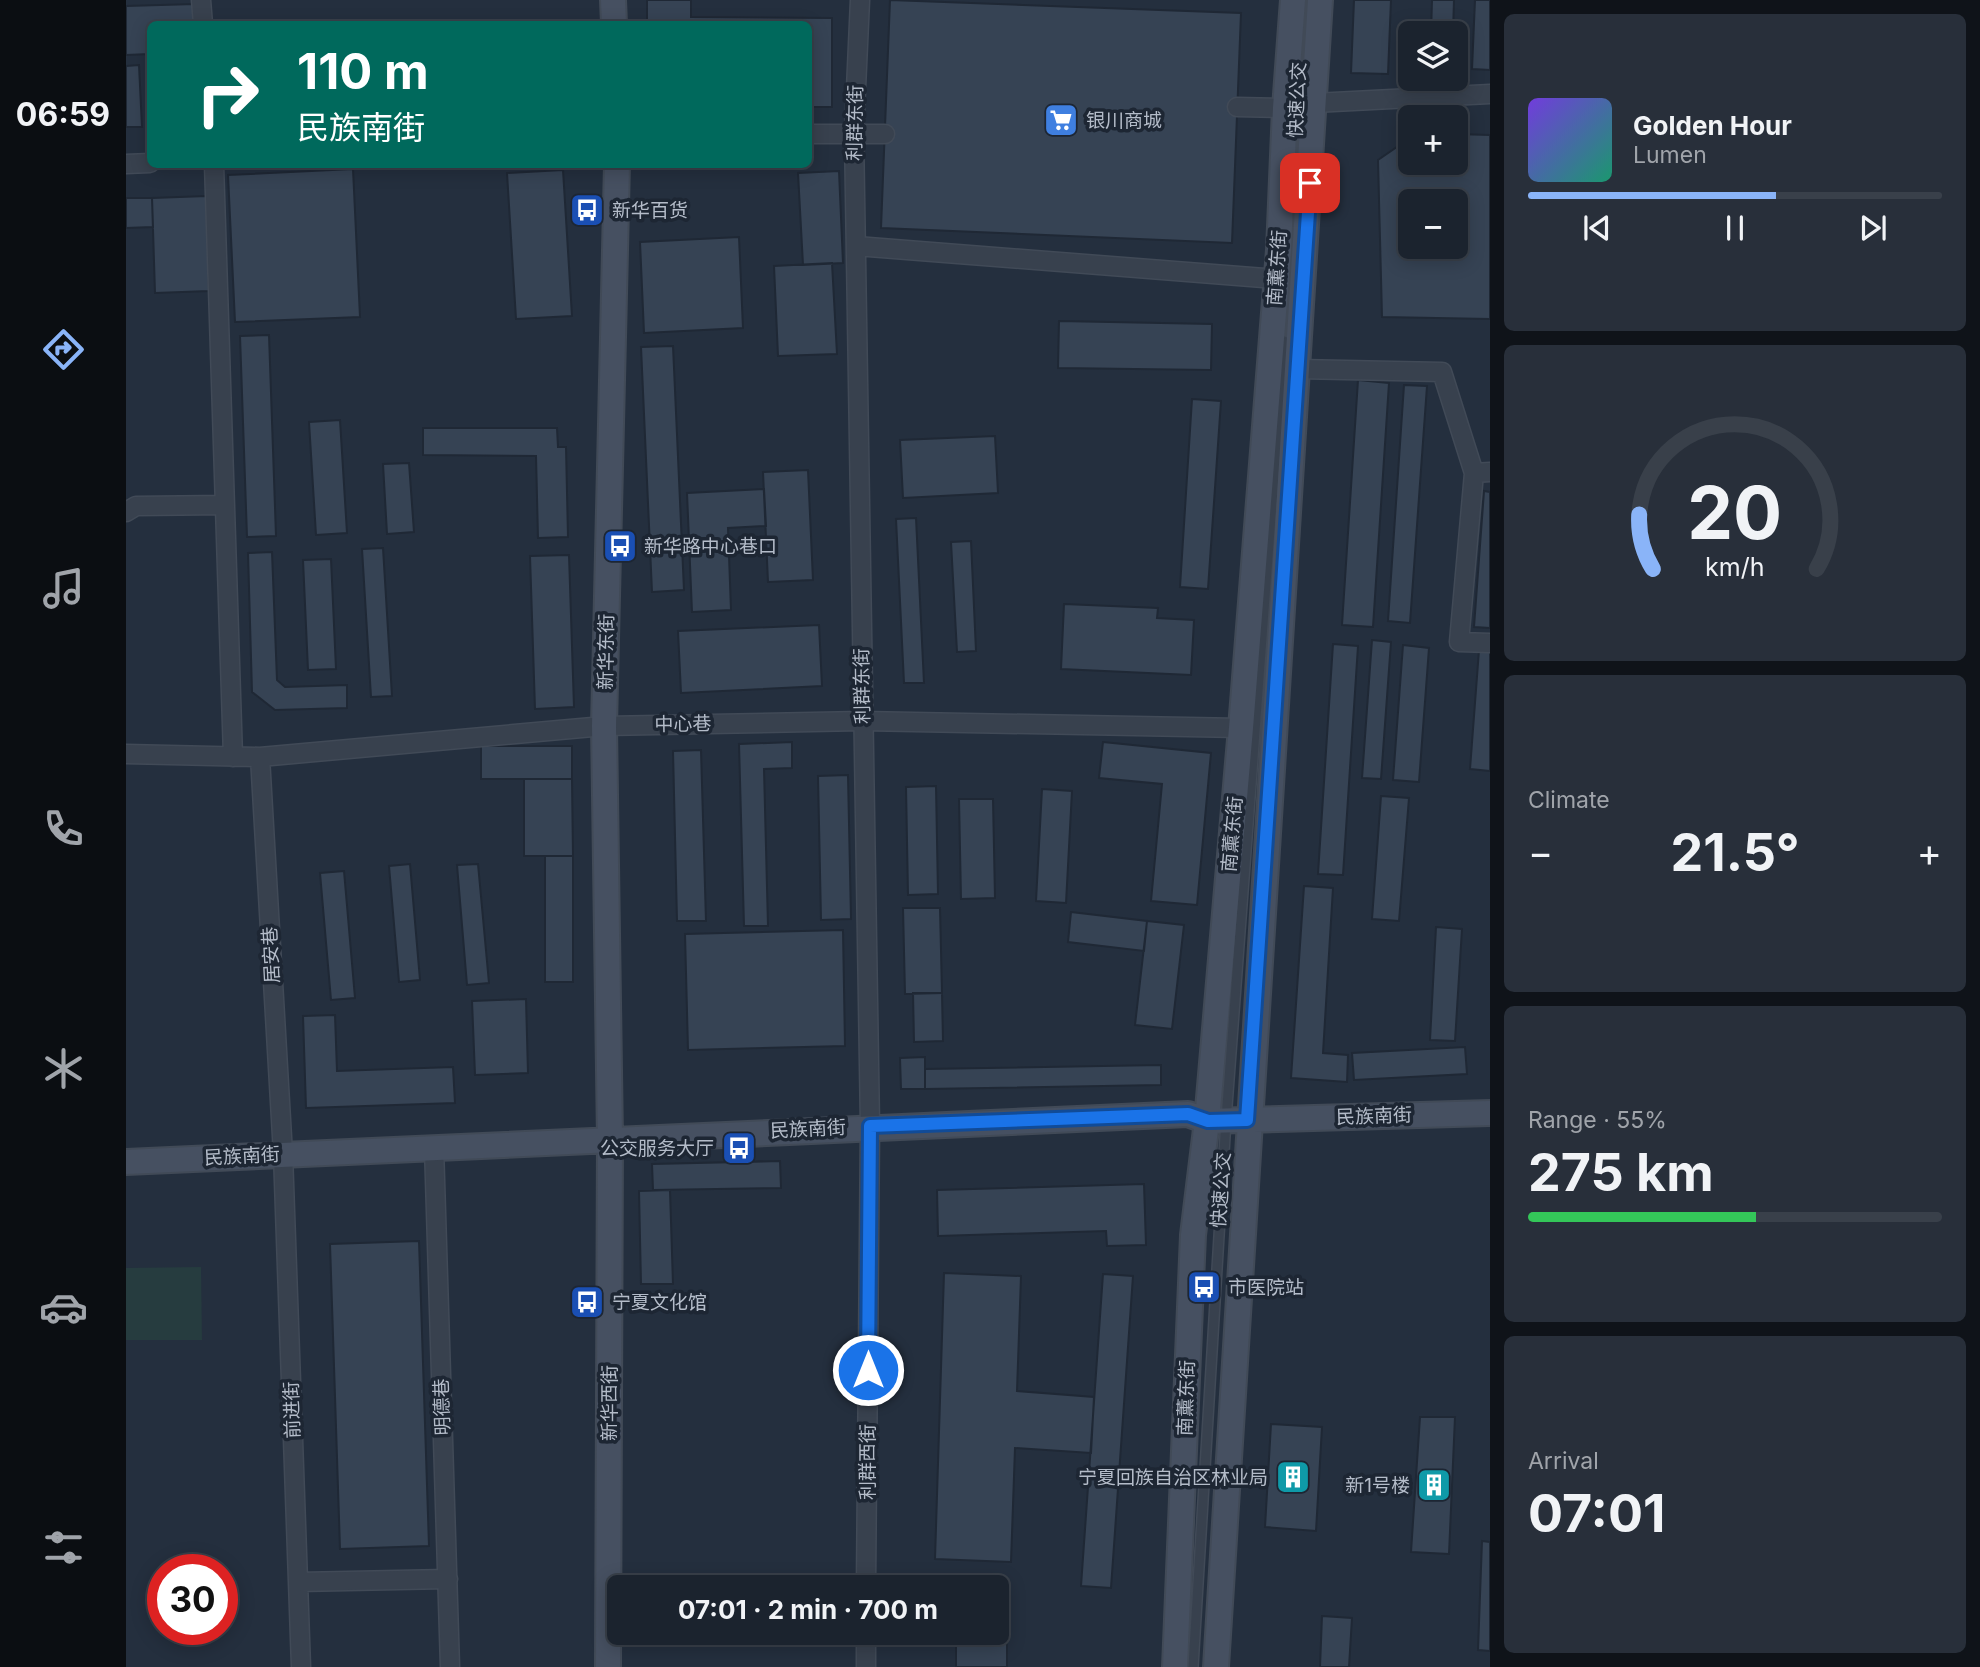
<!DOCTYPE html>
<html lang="en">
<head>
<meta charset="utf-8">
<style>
	:root { --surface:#1b232e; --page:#282f3a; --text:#f1f3f6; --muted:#a0a4aa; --line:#39404a; --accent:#8ab4f8 }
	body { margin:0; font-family:Inter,"Noto Sans SC",sans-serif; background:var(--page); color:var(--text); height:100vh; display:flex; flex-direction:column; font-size:26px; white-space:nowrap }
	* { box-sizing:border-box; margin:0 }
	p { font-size:23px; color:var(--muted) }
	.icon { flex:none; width:38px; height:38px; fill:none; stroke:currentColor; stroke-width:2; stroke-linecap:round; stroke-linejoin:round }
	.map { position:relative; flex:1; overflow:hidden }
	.sheet { display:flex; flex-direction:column; gap:14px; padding:14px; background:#0f1319; width:490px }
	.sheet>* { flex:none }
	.top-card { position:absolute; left:21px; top:21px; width:665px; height:147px; border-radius:10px; box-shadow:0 4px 18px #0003,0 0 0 2px var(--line); background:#00695c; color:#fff; overflow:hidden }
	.fabs { position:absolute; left:1272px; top:21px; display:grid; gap:14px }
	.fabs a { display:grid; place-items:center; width:70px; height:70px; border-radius:10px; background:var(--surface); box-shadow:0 4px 18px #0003,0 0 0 2px var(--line); font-size:35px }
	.speed { position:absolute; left:21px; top:1554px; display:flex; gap:14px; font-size:35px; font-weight:700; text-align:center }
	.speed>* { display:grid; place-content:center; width:91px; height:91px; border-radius:50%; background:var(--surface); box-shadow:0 4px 18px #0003,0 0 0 2px var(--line); line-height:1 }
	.speed .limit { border:10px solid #d22; background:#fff; color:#111 }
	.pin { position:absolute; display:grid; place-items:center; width:60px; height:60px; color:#fff; margin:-30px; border-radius:14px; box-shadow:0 4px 10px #0006 }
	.me { position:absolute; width:77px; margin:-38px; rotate:0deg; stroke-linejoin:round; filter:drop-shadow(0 0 5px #0008) }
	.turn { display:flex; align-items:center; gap:24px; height:147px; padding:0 35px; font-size:32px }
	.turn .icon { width:91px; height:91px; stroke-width:2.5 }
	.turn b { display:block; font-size:49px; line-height:60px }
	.big { font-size:52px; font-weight:700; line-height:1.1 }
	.sheet .widget { flex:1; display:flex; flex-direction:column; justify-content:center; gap:10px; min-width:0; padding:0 24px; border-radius:10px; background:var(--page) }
	.sheet .dial { align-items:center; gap:0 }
	.dial svg { height:182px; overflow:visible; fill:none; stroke:var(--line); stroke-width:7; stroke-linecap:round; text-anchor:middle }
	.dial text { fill:var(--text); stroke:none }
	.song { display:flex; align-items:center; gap:21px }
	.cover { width:84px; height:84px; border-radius:10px; background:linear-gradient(135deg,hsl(260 70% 55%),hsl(160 70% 35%)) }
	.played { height:7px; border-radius:4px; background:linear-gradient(90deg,var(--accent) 60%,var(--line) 60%) }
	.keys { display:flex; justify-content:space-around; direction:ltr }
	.heat { display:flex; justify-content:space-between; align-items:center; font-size:38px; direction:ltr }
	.charge { height:10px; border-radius:5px; background:linear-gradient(90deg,#34c759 55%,var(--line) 0) }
	.trip { position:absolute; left:481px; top:1575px; width:402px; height:70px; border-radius:10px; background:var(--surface); box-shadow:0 4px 18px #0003,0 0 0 2px var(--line); font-weight:700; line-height:70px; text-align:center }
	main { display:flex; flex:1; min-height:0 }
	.dock { display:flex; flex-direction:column; width:126px; justify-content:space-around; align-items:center; background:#0b0e12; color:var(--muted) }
	.dock .icon { width:49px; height:49px }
	.dock .current { color:var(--accent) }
	.dock b { font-size:32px; color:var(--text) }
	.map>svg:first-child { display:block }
	.green { fill:#263c3f }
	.building { fill:#364354; stroke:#1f2835; stroke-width:2; fill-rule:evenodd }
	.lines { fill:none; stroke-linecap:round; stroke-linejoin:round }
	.lane-casing { stroke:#414a57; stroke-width:12 }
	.street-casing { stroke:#414a57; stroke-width:21 }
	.secondary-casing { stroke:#414a57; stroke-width:28 }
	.lane { stroke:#38414e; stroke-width:9 }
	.street { stroke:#38414e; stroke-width:18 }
	.secondary { stroke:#465061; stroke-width:24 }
	.route-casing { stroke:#114b97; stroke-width:18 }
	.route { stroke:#1a73e8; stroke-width:12 }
	.labels { text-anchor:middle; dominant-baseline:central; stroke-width:7; stroke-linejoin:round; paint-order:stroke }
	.street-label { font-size:19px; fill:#b4bcc9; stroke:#1d2633 }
	.poi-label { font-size:19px; fill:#b4bcc9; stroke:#1d2633; text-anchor:start }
</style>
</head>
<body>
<main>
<nav class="dock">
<b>06:59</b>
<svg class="icon current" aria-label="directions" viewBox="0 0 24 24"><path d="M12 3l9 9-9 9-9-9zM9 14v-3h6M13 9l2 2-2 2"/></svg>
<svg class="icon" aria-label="music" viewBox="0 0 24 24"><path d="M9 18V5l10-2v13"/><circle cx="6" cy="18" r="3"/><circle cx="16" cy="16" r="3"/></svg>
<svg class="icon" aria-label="phone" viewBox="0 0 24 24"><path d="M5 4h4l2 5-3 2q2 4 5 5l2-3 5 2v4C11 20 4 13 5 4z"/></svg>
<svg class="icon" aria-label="climate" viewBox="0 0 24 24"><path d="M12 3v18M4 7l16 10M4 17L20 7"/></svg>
<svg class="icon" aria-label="car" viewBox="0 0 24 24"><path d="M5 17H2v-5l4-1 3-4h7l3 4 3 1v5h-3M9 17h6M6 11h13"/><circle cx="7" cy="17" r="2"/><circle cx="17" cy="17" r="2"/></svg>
<svg class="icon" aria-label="filters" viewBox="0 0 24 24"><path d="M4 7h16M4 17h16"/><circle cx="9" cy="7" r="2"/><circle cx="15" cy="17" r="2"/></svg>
</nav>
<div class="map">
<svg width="1364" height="1667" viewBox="0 0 1364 1667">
	<rect width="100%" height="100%" fill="#242f3e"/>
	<!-- green -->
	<path class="green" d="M75,1267l1,73h-76v-72z"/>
	<!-- building -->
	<path class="building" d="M521,0h44v17l141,1v89h-24v-83h-161z
		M764,0l351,13 -9,230 -351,-15z
		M1228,0h37l-3,74 -37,-1z
		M1306,0h22l-1,33h-22z
		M1349,0h15v70l-18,-1z
		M69,4l1,20h-46v30l-24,1v-49z
		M13,65l3,62h-16v-61z
		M1330,134l34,1v184l-108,-2 -4,-157 32,-22v25h46zM1284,201h46v46h-46z
		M227,169l7,148 -125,5 -7,-147z
		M437,170l9,146 -56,3 -9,-146z
		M713,171l4,92 -40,2 -5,-92z
		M81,196l2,95 -54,2 -3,-95z
		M0,198h26l1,29 -27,1z
		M613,237l4,91 -99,5 -4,-91z
		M706,263l5,91 -59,2 -4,-90z
		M933,321l153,3 -1,46 -153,-2z
		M143,335l7,201 -29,1 -7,-201z
		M547,346l11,244 -32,2 -11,-245z
		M1232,380l31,3 -16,244 -31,-2z
		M1278,385l23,1 -17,237 -22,-2z
		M1066,399l29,2 -13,188 -28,-2z
		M214,420l7,113 -31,2 -7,-113z
		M297,428h134l1,19h8l2,90 -30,1 -2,-82 -113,-1z
		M869,436l3,57 -95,5 -3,-58z
		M283,463l5,69 -27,2 -4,-70z
		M682,470l5,110 -45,2 -5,-110z
		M638,489l2,37 -38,2 3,82 -39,2 -5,-119z
		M1358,491l6,1v136l-16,-1z
		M790,518l8,165h-20l-8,-164z
		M845,541l5,110 -19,1 -6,-110z
		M257,548l9,148 -21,1 -9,-148z
		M146,552l5,128 8,7 62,-2v23l-72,2 -23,-18 -4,-139z
		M443,555l5,152 -39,2 -5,-153z
		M205,559l5,110 -28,1 -5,-110z
		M938,604l94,4 -1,10 37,2 -3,55 -130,-6z
		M693,625l3,61 -141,7 -3,-62z
		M1246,640l19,2 -10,137 -19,-1z
		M1207,644l25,2 -15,229 -25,-1z
		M1277,645l26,3 -10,134 -26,-2z
		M1353,650l11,1v120l-20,-2z
		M666,742v26l-28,1 4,157h-24l-5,-182z
		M977,742l108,11 -14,152 -46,-4 11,-117 -63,-6z
		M355,746h91v33h-91z
		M575,750l5,171h-29l-4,-170z
		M722,775l3,144 -30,1 -3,-144z
		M398,779h48l1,77h-49z
		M810,786l2,108 -30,1 -2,-108z
		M916,789l30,2 -6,112 -30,-2z
		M1255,796l28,2 -10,123 -27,-2z
		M833,799h34l2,99 -34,1z
		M419,856h28v126h-28z
		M284,864l10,116 -21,2 -10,-116z
		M352,864l11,119 -22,2 -10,-120z
		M218,871l11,127 -24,2 -11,-127z
		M1178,886l29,2 -10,165 25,2 -1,27 -56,-4z
		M777,908h37l2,85 -37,1z
		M945,912l76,9 -3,30 -76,-9z
		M1021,921l37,4 -12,104 -37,-4z
		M1310,927l26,2 -7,112 -25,-1z
		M717,930l2,116 -157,4 -3,-116z
		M787,993h29l1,48 -29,1z
		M400,999l2,74 -53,2 -3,-74z
		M209,1015l2,56 116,-4 2,36 -149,5 -3,-92z
		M1339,1047l2,27 -113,6 -2,-27z
		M799,1057v32h-24l-1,-31z
		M1035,1065v20l-236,4v-20z
		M654,1161l1,27 -128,2 -1,-26z
		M1018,1184l2,61 -39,1 -1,-15 -168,5 -1,-46z
		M544,1190l3,94h-32l-2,-93z
		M293,1241l10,305 -89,3 -10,-305z
		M818,1273l77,3 -4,115 77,6 -3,56 -76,-5 -4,114 -76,-3z
		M977,1274l30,2 -22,312 -30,-2z
		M1294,1417h35l-6,137 -38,-2z
		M1145,1424l51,3 -6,104 -51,-4z
		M1356,1541l8,1v109l-12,-1z
		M872,1594h9v73h-51v-34h42z
		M1196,1616l30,2 -3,49h-29z"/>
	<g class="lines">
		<!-- lane casing -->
		<g class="lane-casing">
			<path id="lane" d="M1067,1667l33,-547 58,-779"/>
		</g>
		<!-- street casing -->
		<g class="street-casing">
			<path id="street" d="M75,0l2,24
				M734,0l-6,133 16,993 -4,461
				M1188,103l176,-9
				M1111,107l48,1
				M682,134h77
				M0,164l24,-1
				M88,164l19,593
				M730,246l421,33
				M1171,369l145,3 32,101
				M1364,472l-16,1 -15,169 31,1
				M0,512l10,-6 89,-1
				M0,754l134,3 344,-31 258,-5 379,7
				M134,757l23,397 18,513
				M308,1147l16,520
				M172,1582l150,-3
				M740,1667v-34"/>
		</g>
		<!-- secondary casing -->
		<g class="secondary-casing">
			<path id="secondary" d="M487,0l1,24
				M0,1162l1062,-48 19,7 283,-8
				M482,1667l2,-528 -6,-413 13,-562
				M1049,1667l18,-432 14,-114 34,-393 38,-478 6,-142 8,-108
				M1090,1667l104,-1667"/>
		</g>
		<!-- lane -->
		<use href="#lane" class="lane"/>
		<!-- street -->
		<use href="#street" class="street"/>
		<!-- secondary -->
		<use href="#secondary" class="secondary"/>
	</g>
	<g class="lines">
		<!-- route casing -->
		<g class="route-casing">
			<path id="route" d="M742,1370l2,-244 318,-12 20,7 39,-1 63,-937"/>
		</g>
		<!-- route -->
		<use href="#route" class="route"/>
	</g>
	<!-- icons -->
	<defs>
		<g id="supermarket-square" transform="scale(1.75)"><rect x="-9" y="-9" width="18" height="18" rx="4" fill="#3f7fe0" stroke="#1d2633"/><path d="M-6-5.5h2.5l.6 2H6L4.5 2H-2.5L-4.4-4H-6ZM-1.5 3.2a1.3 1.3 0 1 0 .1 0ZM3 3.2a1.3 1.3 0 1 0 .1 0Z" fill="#fff"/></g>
		<g id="bus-square" transform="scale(1.75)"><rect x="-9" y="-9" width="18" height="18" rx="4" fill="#1a4fb4" stroke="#1d2633"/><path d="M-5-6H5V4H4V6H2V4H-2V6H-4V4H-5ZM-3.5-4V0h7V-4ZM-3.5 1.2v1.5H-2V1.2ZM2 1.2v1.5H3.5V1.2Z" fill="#fff"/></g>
		<g id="building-square" transform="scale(1.75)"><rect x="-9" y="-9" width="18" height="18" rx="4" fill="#0f9aa8" stroke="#1d2633"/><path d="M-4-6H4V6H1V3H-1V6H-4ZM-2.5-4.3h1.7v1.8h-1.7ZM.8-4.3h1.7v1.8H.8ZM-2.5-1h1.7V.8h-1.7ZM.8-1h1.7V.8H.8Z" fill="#fff"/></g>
	</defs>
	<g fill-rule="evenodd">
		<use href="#supermarket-square" x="935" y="120"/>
		<use href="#bus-square" x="461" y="210"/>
		<use href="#bus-square" x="494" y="546"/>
		<use href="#bus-square" x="613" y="1148"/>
		<use href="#bus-square" x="1078" y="1287"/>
		<use href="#bus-square" x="461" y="1302"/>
		<use href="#building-square" x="1167" y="1477"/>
		<use href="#building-square" x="1308" y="1485"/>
	</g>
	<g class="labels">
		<!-- street labels -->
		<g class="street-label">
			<text transform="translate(1171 100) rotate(-87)">快速公交</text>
			<text transform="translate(729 123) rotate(-89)">利群东街</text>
			<text transform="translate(1151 268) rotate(-86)">南薰东街</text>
			<text transform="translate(480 652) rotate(-89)">新华东街</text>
			<text transform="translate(736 686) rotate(-91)">利群东街</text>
			<text transform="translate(557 724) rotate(-1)">中心巷</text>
			<text transform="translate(1106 834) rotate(-85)">南薰东街</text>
			<text transform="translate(145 955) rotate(-93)">居安巷</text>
			<text transform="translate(1248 1116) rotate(-2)">民族南街</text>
			<text transform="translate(682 1129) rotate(-3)">民族南街</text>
			<text transform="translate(116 1156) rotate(-3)">民族南街</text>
			<text transform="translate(1095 1190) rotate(-86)">快速公交</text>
			<text transform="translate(1060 1398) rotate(-88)">南薰东街</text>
			<text transform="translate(483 1403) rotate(-90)">新华西街</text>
			<text transform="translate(316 1407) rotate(-92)">明德巷</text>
			<text transform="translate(166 1410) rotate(-92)">前进街</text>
			<text transform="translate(741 1462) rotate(-90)">利群西街</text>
		</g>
		<!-- poi labels -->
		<g class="poi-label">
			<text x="960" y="120">银川商城</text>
			<text x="486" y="210">新华百货</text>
			<text x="518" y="546">新华路中心巷口</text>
			<text x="588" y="1148" text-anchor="end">公交服务大厅</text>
			<text x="1102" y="1287">市医院站</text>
			<text x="486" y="1302">宁夏文化馆</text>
			<text x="1142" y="1477" text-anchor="end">宁夏回族自治区林业局</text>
			<text x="1284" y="1485" text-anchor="end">新1号楼</text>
		</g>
	</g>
</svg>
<div class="fabs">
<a><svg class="icon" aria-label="layers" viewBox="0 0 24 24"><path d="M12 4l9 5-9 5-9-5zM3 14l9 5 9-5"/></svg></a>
<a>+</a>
<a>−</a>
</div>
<div class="speed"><div class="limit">30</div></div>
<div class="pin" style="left:1184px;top:183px;background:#d93025"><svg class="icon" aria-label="arrive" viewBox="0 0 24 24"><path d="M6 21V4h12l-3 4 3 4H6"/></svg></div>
<svg class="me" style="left:742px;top:1370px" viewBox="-20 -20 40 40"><circle r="17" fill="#1a73e8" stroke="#fff" stroke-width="3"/><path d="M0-11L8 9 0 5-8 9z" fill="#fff"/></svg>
<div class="trip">07:01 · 2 min · 700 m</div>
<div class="top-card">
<div class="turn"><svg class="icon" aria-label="right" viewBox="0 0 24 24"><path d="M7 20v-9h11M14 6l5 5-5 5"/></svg><div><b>110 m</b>民族南街</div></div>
</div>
</div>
<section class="sheet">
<div class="widget">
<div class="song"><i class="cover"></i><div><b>Golden Hour</b><p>Lumen</p></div></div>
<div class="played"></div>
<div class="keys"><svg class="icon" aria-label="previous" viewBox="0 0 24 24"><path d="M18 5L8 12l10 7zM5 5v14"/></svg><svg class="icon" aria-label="pause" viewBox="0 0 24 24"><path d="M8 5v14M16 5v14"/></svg><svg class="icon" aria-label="next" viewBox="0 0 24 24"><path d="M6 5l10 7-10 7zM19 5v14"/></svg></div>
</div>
<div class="widget dial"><svg viewBox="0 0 100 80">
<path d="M14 69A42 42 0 1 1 86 69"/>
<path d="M14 69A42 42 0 0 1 8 45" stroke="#8ab4f8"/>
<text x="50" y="56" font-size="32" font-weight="700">20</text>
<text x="50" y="72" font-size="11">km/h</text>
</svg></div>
<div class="widget"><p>Climate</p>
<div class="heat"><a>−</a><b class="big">21.5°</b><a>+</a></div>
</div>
<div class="widget"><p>Range · 55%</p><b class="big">275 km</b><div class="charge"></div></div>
<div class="widget"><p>Arrival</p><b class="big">07:01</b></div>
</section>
</main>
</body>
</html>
